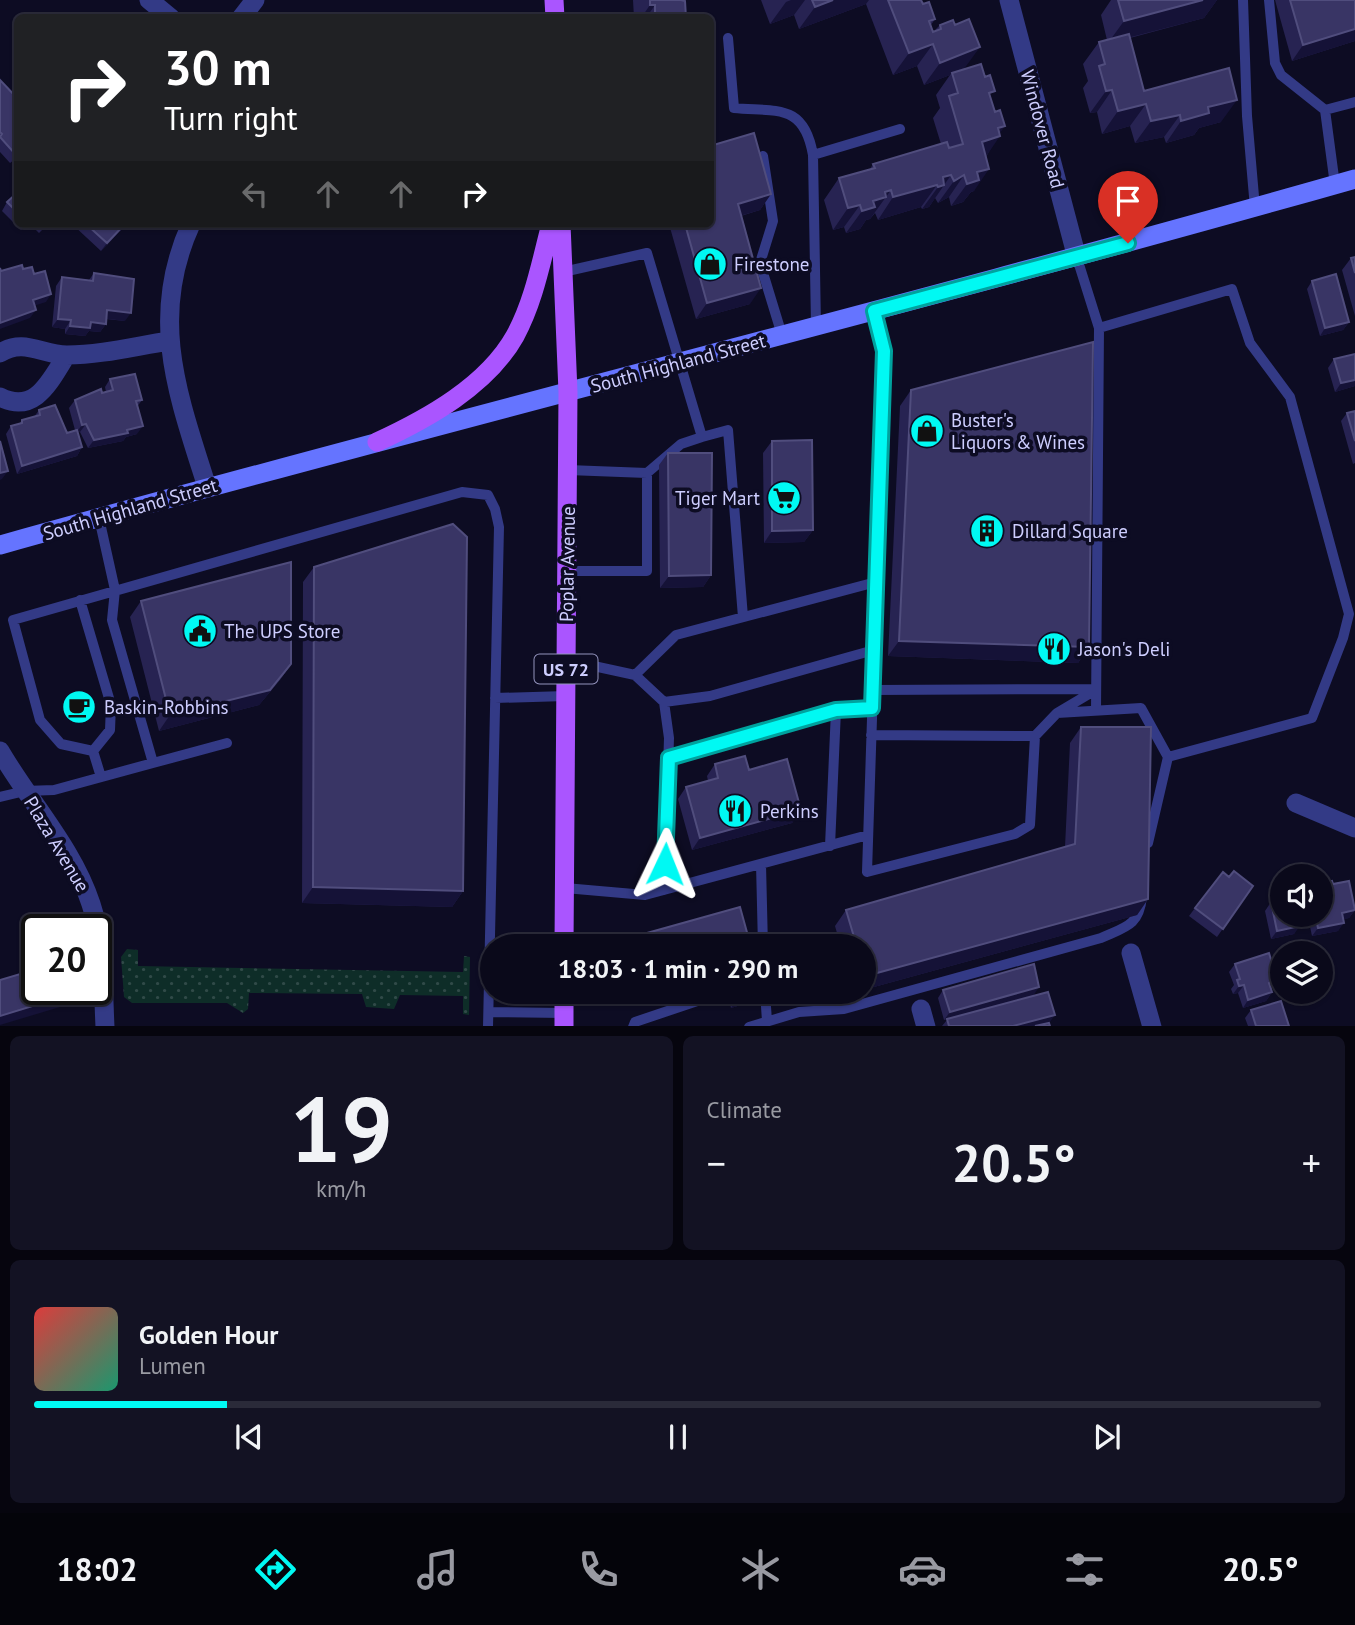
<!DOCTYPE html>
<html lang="en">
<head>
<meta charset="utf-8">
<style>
	:root { --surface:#0a091a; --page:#131223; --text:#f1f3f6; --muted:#999aa2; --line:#2a2a39; --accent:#00f9f3 }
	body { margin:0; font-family:"PT Sans",sans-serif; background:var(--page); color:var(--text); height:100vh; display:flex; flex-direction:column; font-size:26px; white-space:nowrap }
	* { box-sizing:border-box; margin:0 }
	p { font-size:23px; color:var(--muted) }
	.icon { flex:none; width:38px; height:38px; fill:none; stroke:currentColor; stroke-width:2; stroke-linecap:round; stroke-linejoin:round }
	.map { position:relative; height:1026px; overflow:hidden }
	.drawer { display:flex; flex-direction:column; gap:10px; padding:10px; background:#06050e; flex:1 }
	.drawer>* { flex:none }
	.top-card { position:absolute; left:14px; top:14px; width:700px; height:214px; border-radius:10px; box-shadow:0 2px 5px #0004,0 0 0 2px var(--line); background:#202124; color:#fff; overflow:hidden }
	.buttons { position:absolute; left:1270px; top:864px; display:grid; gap:14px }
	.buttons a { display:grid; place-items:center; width:63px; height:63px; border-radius:50%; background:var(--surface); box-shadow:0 2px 5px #0004,0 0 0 2px var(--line); font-size:35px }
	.speed { position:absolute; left:21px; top:914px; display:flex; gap:14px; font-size:35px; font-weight:700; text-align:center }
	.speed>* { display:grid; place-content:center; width:91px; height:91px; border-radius:50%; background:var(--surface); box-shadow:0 2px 5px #0004,0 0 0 2px var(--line); line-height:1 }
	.speed .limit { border:4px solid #111; border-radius:10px; background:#fff; color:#111 }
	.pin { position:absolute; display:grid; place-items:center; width:60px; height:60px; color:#fff; margin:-72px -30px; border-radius:50% 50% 50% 0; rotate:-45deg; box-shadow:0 0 7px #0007 }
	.pin .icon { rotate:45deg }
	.me { position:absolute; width:77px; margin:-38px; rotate:2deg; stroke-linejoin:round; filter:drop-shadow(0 0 5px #0008) }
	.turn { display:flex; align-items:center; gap:24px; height:147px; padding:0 35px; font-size:32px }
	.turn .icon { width:91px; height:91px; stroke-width:2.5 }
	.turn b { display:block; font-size:49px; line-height:60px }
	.lanes { display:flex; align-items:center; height:66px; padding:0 35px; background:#0003; justify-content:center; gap:35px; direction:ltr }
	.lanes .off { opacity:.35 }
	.big { font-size:52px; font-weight:800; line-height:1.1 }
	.drawer .widget { flex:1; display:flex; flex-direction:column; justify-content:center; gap:10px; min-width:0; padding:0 24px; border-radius:10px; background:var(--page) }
	.drawer .dial { align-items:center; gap:0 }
	.dial b { font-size:91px; line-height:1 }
	.song { display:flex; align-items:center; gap:21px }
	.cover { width:84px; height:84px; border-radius:10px; background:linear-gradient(135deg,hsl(0 70% 55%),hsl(160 70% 35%)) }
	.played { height:7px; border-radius:4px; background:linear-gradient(90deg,var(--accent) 15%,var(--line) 15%) }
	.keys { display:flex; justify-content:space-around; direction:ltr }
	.heat { display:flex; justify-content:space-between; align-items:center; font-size:38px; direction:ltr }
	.drawer .tiles { flex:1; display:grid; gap:10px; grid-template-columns:1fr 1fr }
	.widget:last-child { grid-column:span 2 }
	.trip { position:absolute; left:480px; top:934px; width:396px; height:70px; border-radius:35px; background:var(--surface); box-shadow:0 2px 5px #0004,0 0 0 2px var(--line); font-weight:800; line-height:70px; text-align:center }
	.menu { display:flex; height:112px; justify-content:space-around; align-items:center; background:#04040a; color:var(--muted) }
	.menu .icon { width:49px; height:49px }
	.menu .active { color:var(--accent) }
	.menu b { font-size:32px; color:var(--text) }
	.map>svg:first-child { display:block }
	.grass { fill:url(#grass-dots) }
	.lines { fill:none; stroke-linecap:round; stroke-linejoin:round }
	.service { stroke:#333a86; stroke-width:10 }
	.minor { stroke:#333a86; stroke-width:19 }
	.secondary { stroke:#6574ff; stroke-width:19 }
	.primary { stroke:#a5f; stroke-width:19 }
	.wall { fill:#272352 }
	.shaded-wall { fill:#151237 }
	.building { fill:#393565; stroke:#504d7d; stroke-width:2 }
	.route-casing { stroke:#00a29e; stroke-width:18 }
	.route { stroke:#00f9f3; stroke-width:12 }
	.labels { text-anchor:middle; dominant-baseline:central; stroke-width:7; stroke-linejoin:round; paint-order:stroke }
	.shield { fill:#0d0c23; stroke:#9494bd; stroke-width:2 }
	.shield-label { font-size:18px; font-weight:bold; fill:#ceceff }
	.street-label { font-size:19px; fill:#ceceff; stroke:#0d0c23 }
	.poi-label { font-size:19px; fill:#ceceff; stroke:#0d0c23; text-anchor:start }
</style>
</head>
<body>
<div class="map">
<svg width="1355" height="1027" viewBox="0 0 1355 1027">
	<defs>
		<pattern id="grass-dots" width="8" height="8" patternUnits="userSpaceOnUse" patternTransform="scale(1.75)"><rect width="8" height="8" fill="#0e2d28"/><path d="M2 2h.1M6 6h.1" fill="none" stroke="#304a48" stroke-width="1.8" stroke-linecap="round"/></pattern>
	</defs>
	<rect width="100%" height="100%" fill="#0d0c23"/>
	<!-- grass -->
	<path class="grass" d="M127,949l11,1v16l325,6 1,-16 6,1 -1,58 -6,-1v-18l-63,-1 -6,14 -28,-2 -4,-13 -113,-1 -1,16 -5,4 -16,-10h-95l-8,-6 -3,-40z"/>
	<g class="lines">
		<!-- service -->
		<path class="service" d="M1243,0l4,116 8,92
			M1269,0l6,63 6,12 44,35 10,75
			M728,38l6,70c43,4 70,-5 79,47
			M1325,110l30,-8
			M763,156l10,65 -13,42 22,72
			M1077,258l22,70 -3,383
			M563,272l84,-19 55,184 -21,7 -34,29
			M816,326l-3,-171 87,-26
			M702,437l26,-7 15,187
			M567,571h80v-98l-79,-3
			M80,600l31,105 -1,25 -17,21
			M566,660l69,15 29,27 5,36 -5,152
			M635,675l41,-40 200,-53
			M873,690l223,-1
			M495,698l71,-2
			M664,702l46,-6 164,-46
			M836,710l36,-2
			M1057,713l84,-5 27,49 144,-39 31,-80 6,-24 -59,-217 -40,-54 -18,-54 -133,39
			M871,735l164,1 -5,89 -15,9 -148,38 17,-521 -10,-40
			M1035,736l22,-23 37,-22
			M669,758l167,-48 -6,136
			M153,763l74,-20
			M101,777l-8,-26 -32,-7 -21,-24 -27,-100 449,-128 26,3 7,14 4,18 -11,500
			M0,797l25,-6 29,-1 99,-27 -41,-143 3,-30 -16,-72
			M1148,843l20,-86
			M761,864l2,83
			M565,888l80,7 223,-60
			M765,992l2,29
			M489,1012l75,1
			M633,1027l2,-5 89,-30
			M749,1027l50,-15 45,-3 257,-71c24,-11 38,-12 41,-41"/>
		<!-- minor -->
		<path class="minor" d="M149,0l22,18
			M1009,0l68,258
			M241,18l14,-18
			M191,224c-43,94 -13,171 16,263
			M0,353c24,-15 42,2 67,2 34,0 69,-9 102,-14
			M0,397c35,18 50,-16 66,-41
			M0,751c29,50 73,97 91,153 13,39 12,82 14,123
			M1296,803l59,25
			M1131,953l21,74
			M921,1009l5,18"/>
		<!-- secondary -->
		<path class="secondary" d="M0,545c450,-126 905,-238 1355,-366"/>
		<!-- primary -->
		<path class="primary" d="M554,0l1,18
			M561,224l7,168 -4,555
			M377,442c50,-23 110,-56 138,-106 19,-35 26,-74 36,-112
			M564,1027v-35"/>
	</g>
	<!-- wall -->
	<path class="wall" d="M633,0h48l5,18h-52z
		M761,0h160l2,4 12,15 -4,6 2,7 7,-7 25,44 25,28 9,37 -13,23 -12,34 -3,1 -8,10 -12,4 -2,-9 -11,6 -3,-5 -6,9 -7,2 -1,-2 -43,13 -3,-7 -5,6 -4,1 -6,9 -14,4 -2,-6 -11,3 -9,-30 15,-22 31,-9 3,-5 68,-20 -8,-26 7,-10 -4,-13 14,-20 -26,10 -7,-19 -24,9 -27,-71 -67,25 -5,-14 -24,9z
		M1111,0h106l-13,18 -74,20 14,53 77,31 -22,6 -5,7 -28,8 -2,-6 -29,6 -5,-17 -28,8 -5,-22 -7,1 -7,-25 5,-7 -5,-17 16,-22 8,-2 -6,-25z
		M1275,0h80v41l-63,20z
		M0,80l18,19v58l-8,6 -10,-11z
		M18,192v32h9l-6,6 -19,-19 5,-9z
		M771,194l-11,16 -19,6 9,88 -54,15 -27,-95h41z
		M30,224h18l-9,9z
		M72,224h54l-5,6 -20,21z
		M1355,257v59l-13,-46 9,-12z
		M94,273l31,48 -19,-2v5l-6,8 -11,-1 -4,5 -20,-2v-5l-13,-2 4,-41 6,-9 27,3z
		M1312,281l37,41 -6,8 -23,6 -13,-47z
		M1355,354v32l-20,6 -7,-24 6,-9z
		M110,379l32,21 -5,7v27l-11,3 -3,4 -35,7 -8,-16h-2l4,15 -5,9 -60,18 -11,-40 5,-8 8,-2 3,-4 12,-3 5,-7 28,23 8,-3 -6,-22 6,-8 31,-8 -1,-5z
		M911,390l178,257 -11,16 -190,-7 12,-250z
		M1355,411v52l-2,1 -12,-43 6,-8z
		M772,441l41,89 -9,12 -40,1 -1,-90z
		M668,453l43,122 -8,12 -43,1 -1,-123z
		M314,567l149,324 -11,16 -150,-4 1,-321z
		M141,601l150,63 -11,16 -21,25 -100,26 -29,-114z
		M1081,727l67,172 -11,16 -274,75v-43h-22l-6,-21 11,-16 219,-63 5,-104z
		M715,764l34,6 52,40 -9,13 -100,27 -14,-51 8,-12 22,-6 -1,-5z
		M1229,877l24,9 -36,51 -28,-21 6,-8z
		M1333,884l22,26 -6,8 -6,1 -5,12 -26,5 -3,-14 -10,2 -5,10 -23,5 -6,-28 6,-9 12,13h38z
		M647,933l104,14h-112l-1,-2z
		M1235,964l37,24 -2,1 2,3 -6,9 -23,7 -5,-15 -5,1 -2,-5 3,-4 -5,-13z
		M943,990l90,6 -76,21 92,6 1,3h-108l5,-6h-3l-6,-22z
		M727,992h34l-7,9 -23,7z
		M1251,1010l38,16h-41l-3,-8z"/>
	<!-- shaded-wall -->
	<path class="shaded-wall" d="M791,0h14l-11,15 -24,9 16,-22z
		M833,0h36l-3,4 -67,25 16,-22z
		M1203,0h14l-13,18 -96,25 16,-22z
		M650,5h5l-9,13h-5z
		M1355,29v12l-63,20 11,-16z
		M933,44l-16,22 -24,9 16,-22z
		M980,47l-16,22 -12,4 -2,2 -26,10 16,-22z
		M1112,90l-15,22 -7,1 16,-22z
		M1237,100l-16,22 -22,6 -5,7 -28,8 15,-22 27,-14z
		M1146,104l-16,22 -28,8 16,-23z
		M1180,115l-16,22 -29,6 16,-22z
		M1005,126l-8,11 3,-1 -15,22 -3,-16 16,-14z
		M989,169l-15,22 -3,1 -8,10 -12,4 16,-22 10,-12z
		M951,175l-22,32 -7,2 16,-22 5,-10z
		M964,175l-15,22 -11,6 16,-22z
		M937,185l-16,22 -43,13 15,-23z
		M891,190l-21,29 -4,1 -6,9 -14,4 16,-22 23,-19z
		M771,194l-11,16 -34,10 12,-16z
		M860,205l-16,22 -11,3 15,-22z
		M126,224l-5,6 -20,21 6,-8z
		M622,224h11l-14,4z
		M761,288l-11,16 -54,15 11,-16z
		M51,294l-5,8 -19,6 6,-8z
		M36,310l-6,8 -30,11v-6z
		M107,310l24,3 -6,8 -24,-3z
		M58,319l13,1 -6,9 -13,-2z
		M91,322l15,2 -6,8 -11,-1 -4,5 -20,-2 5,-8z
		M1349,322l-6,8 -23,6 5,-8z
		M1355,380v6l-20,6 6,-9z
		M86,424l-6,8 -4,1 6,-8z
		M143,426l-6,8 -11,3 -3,4 -35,7 6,-8z
		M82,447l-5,9 -60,18 5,-8z
		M8,471l-6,8 -2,1v-7z
		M813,530l-9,12 -40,1 8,-12z
		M711,575l-8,12 -43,1 9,-12z
		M899,641l190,6 -11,16 -190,-7z
		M291,664l-11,16 -21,25 -100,26 11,-16z
		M801,810l-9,13 -100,27 8,-12z
		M313,887l150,4 -11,16 -150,-4z
		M1148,899l-11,16 -274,75v-10l3,-4z
		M1355,910l-6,8 -13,3 6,-8z
		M1307,915h7l-5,7 -17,3 6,-8z
		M1344,923l-6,8 -26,5 6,-8z
		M1300,926l-6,8 -23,5 6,-8z
		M1277,980l-5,8 -9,3 6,-8z
		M1244,985l-6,8 -5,1 6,-8z
		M1039,987l-6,9 -89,24 6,-8z
		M78,992l-8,12 -70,21v-9z
		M656,992h10l-13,4z
		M752,992h9l-7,9 -23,7 9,-12z
		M1272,992l-6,9 -23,7 5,-8z
		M1055,1015l-6,8 -13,3h-23z"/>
	<!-- building -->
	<path class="building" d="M650,0h31l4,1 1,17h-37l-1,-3 7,-1v-9h-5z
		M812,0h21l-18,7z
		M888,0h33l2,4 6,-2 6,17 -6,2 4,11 8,-3 -1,-4 13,-5 2,5 14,-6 11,28 -40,16 -7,-19 -24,9z
		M1118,0h85l-79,21z
		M1290,0h65v29l-52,16z
		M1129,34l15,57 85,-23 8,32 -29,7 1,6 -28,8 -1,-6 -29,6 -5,-17 -28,7 -6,-21 -6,1 -7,-25 6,-2 -6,-22z
		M981,64l4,13 5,-2 5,16 -6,2 6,19 5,-2 5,16 -7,2 2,8 -18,6 7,27 -12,3 2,8 -12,4 -3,-9 -10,6 -3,-6 -8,2 1,8 -6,2 -1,-2 -44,12 -2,-7 -6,2 1,5 -13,4 2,6 -13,4 -2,-6 -12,3 -9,-30 36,-10 -2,-4 74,-22 2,6 14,-4 -14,-48 9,-3 -6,-20z
		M0,80l18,19v55l-2,1 -16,-18 2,-3 -2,-2z
		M754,133l17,61 -33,10 23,84 -54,15 -22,-79h25v-78z
		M18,192v21l-11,-11z
		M86,224h39l-18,19z
		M1355,257v16l-4,-15z
		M22,265l1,4 9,-2 2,7 11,-3 6,23 -18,6 3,10 -36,13v-55l1,3z
		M94,273l40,6 -3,34 -24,-3 -1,14 -15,-2 -1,6 -20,-2 1,-6 -13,-1 4,-42 31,4z
		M1336,274l13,48 -24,6 -13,-47z
		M1093,342l-4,305 -190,-6 12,-251z
		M1355,354v26l-14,3 -7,-24z
		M135,374l7,26 -6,1 7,25 -16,4 1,3 -34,7 -8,-16 -4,1 -7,-25 26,-11 1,4 11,-3 -3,-11z
		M55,405l12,28 10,-3 5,17 -60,19 -11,-40 11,-3v-3l18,-5 -1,-5z
		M1355,411v30l-8,-28z
		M812,440l1,90 -41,1v-90z
		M0,441l8,30 -8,2z
		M668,453h44l-1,122 -42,1z
		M453,524l14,13 -4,354 -150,-4 1,-320z
		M291,562v102l-21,26 -100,25 -29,-114z
		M1081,727h70l-3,172 -282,77 -3,-10v-19h-6l-11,-37 229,-66z
		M745,756l4,14 38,-11 14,51 -101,28 -14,-51 32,-9 -3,-14z
		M1234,871l19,15 -30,43 -28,-21 28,-36 6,5z
		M1332,881l1,3 16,-3 6,29 -13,3 2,10 -26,5 -3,-13h6v-32z
		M1283,900v15h24l-9,2 2,9 -23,5 -6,-29z
		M740,907l11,40h-100l-4,-14z
		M1269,953l8,27 -8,3 3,9 -24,8 -4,-15 -5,1 -2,-6 3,-1 -5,-15z
		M1034,964l5,23 -89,25 -7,-22z
		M37,969v20h40l1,3 -78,24v-36z
		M739,992h13l-12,4z
		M1048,992l7,23 -42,11h-64l-2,-7z
		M1281,1001l8,25h-33l-5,-16z
		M1049,1023l1,3h-15z"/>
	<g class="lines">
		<!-- route casing -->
		<g class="route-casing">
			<path id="route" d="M665,864l4,-106 167,-48 36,-2 12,-357 -10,-40 254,-68"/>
		</g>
		<!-- route -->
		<use href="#route" class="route"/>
	</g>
	<!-- icons -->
	<defs>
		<g id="shop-disc" transform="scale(1.75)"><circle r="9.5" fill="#00f9f3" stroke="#0d0c23"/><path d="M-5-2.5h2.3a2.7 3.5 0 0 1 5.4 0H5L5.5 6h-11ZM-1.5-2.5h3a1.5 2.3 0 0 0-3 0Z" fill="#111"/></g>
		<g id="supermarket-disc" transform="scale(1.75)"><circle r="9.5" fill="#00f9f3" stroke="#0d0c23"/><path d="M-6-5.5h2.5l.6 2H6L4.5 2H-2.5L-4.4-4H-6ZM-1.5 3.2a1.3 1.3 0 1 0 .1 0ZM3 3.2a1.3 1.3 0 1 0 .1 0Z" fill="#111"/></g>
		<g id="building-disc" transform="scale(1.75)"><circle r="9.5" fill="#00f9f3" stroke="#0d0c23"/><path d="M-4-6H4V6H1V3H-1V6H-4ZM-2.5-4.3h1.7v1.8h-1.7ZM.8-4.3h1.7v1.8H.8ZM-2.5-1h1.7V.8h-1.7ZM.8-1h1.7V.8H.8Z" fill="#111"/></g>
		<g id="civic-disc" transform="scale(1.75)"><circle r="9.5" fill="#00f9f3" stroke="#0d0c23"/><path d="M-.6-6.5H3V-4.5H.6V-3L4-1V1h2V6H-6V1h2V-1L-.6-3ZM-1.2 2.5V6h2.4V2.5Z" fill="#111"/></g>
		<g id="restaurant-disc" transform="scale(1.75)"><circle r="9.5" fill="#00f9f3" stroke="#0d0c23"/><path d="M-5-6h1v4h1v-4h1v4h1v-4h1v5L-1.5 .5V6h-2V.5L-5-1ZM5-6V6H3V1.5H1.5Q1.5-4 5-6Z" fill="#111"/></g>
		<g id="cafe-disc" transform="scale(1.75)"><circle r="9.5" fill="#00f9f3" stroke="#0d0c23"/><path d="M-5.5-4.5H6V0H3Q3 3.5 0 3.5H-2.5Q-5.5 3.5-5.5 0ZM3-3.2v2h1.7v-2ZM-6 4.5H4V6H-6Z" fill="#111"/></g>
	</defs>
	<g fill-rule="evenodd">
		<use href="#shop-disc" x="710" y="264"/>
		<use href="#shop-disc" x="927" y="431"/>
		<use href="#supermarket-disc" x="784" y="498"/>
		<use href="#building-disc" x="987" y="531"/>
		<use href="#civic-disc" x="200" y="631"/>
		<use href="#restaurant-disc" x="1054" y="649"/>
		<use href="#cafe-disc" x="79" y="707"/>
		<use href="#restaurant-disc" x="735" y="811"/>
	</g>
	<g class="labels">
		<!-- shield labels -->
		<rect class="shield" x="534.5" y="654.5" width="63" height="29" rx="5"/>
		<g class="shield-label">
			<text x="566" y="669">US 72</text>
		</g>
		<!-- street labels -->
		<g class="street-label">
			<text transform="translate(1043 129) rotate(75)">Windover Road</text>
			<text transform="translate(678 363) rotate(-15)">South Highland Street</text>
			<text transform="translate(130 509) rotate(-16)">South Highland Street</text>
			<text transform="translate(567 564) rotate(-89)">Poplar Avenue</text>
			<text transform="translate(57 844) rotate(59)">Plaza Avenue</text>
		</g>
		<!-- poi labels -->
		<g class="poi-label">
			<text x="734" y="264">Firestone</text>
			<text x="951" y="420">Buster's<tspan x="951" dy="22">Liquors &amp; Wines</tspan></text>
			<text x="760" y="498" text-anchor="end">Tiger Mart</text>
			<text x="1012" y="531">Dillard Square</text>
			<text x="224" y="631">The UPS Store</text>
			<text x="1078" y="649">Jason's Deli</text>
			<text x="104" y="707">Baskin-Robbins</text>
			<text x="760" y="811">Perkins</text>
		</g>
	</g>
</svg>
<div class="buttons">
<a><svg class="icon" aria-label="sound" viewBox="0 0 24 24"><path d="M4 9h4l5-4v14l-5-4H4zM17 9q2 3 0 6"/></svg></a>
<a><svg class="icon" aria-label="layers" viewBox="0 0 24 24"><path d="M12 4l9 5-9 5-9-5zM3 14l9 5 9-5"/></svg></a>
</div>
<div class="speed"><div class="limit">20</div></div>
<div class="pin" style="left:1128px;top:243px;background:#d93025"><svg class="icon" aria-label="arrive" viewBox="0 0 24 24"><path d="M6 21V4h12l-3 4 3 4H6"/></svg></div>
<svg class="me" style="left:665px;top:864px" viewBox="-20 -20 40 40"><path d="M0-17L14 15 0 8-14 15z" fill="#00f9f3" stroke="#fff" stroke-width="4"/></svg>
<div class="trip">18:03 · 1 min · 290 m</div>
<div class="top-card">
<div class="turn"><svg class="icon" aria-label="right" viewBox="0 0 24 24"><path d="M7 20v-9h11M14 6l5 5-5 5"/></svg><div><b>30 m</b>Turn right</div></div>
<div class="lanes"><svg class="icon off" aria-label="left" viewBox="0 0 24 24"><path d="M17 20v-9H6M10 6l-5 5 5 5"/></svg><svg class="icon off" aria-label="ahead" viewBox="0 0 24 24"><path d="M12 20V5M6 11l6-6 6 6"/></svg><svg class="icon off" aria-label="ahead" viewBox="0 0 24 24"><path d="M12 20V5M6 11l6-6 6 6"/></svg><svg class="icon" aria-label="right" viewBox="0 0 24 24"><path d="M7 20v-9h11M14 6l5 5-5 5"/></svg></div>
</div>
</div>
<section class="drawer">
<div class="tiles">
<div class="widget dial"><b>19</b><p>km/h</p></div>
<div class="widget"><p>Climate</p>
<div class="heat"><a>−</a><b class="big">20.5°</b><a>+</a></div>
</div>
<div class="widget">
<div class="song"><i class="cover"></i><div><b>Golden Hour</b><p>Lumen</p></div></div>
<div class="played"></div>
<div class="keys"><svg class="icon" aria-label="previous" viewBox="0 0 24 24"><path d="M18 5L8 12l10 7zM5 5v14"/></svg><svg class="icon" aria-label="pause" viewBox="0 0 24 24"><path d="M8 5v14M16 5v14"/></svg><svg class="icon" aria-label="next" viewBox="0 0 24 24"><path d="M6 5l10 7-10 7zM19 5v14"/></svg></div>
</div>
</div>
</section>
<nav class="menu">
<b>18:02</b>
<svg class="icon active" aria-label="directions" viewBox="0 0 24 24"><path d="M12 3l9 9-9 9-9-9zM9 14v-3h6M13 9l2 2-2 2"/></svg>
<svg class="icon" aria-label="music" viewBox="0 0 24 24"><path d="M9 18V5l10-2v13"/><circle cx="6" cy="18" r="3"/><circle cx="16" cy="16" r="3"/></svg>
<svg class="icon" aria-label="phone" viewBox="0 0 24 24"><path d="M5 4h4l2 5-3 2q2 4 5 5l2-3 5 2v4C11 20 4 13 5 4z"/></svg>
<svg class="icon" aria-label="climate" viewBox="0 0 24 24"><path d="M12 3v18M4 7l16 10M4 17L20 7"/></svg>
<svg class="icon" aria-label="car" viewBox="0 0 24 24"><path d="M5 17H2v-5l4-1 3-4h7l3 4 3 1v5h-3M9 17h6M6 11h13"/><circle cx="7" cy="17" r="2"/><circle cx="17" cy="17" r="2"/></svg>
<svg class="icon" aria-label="filters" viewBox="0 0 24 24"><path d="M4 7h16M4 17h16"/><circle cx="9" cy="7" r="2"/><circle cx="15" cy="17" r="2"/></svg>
<b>20.5°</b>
</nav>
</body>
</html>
